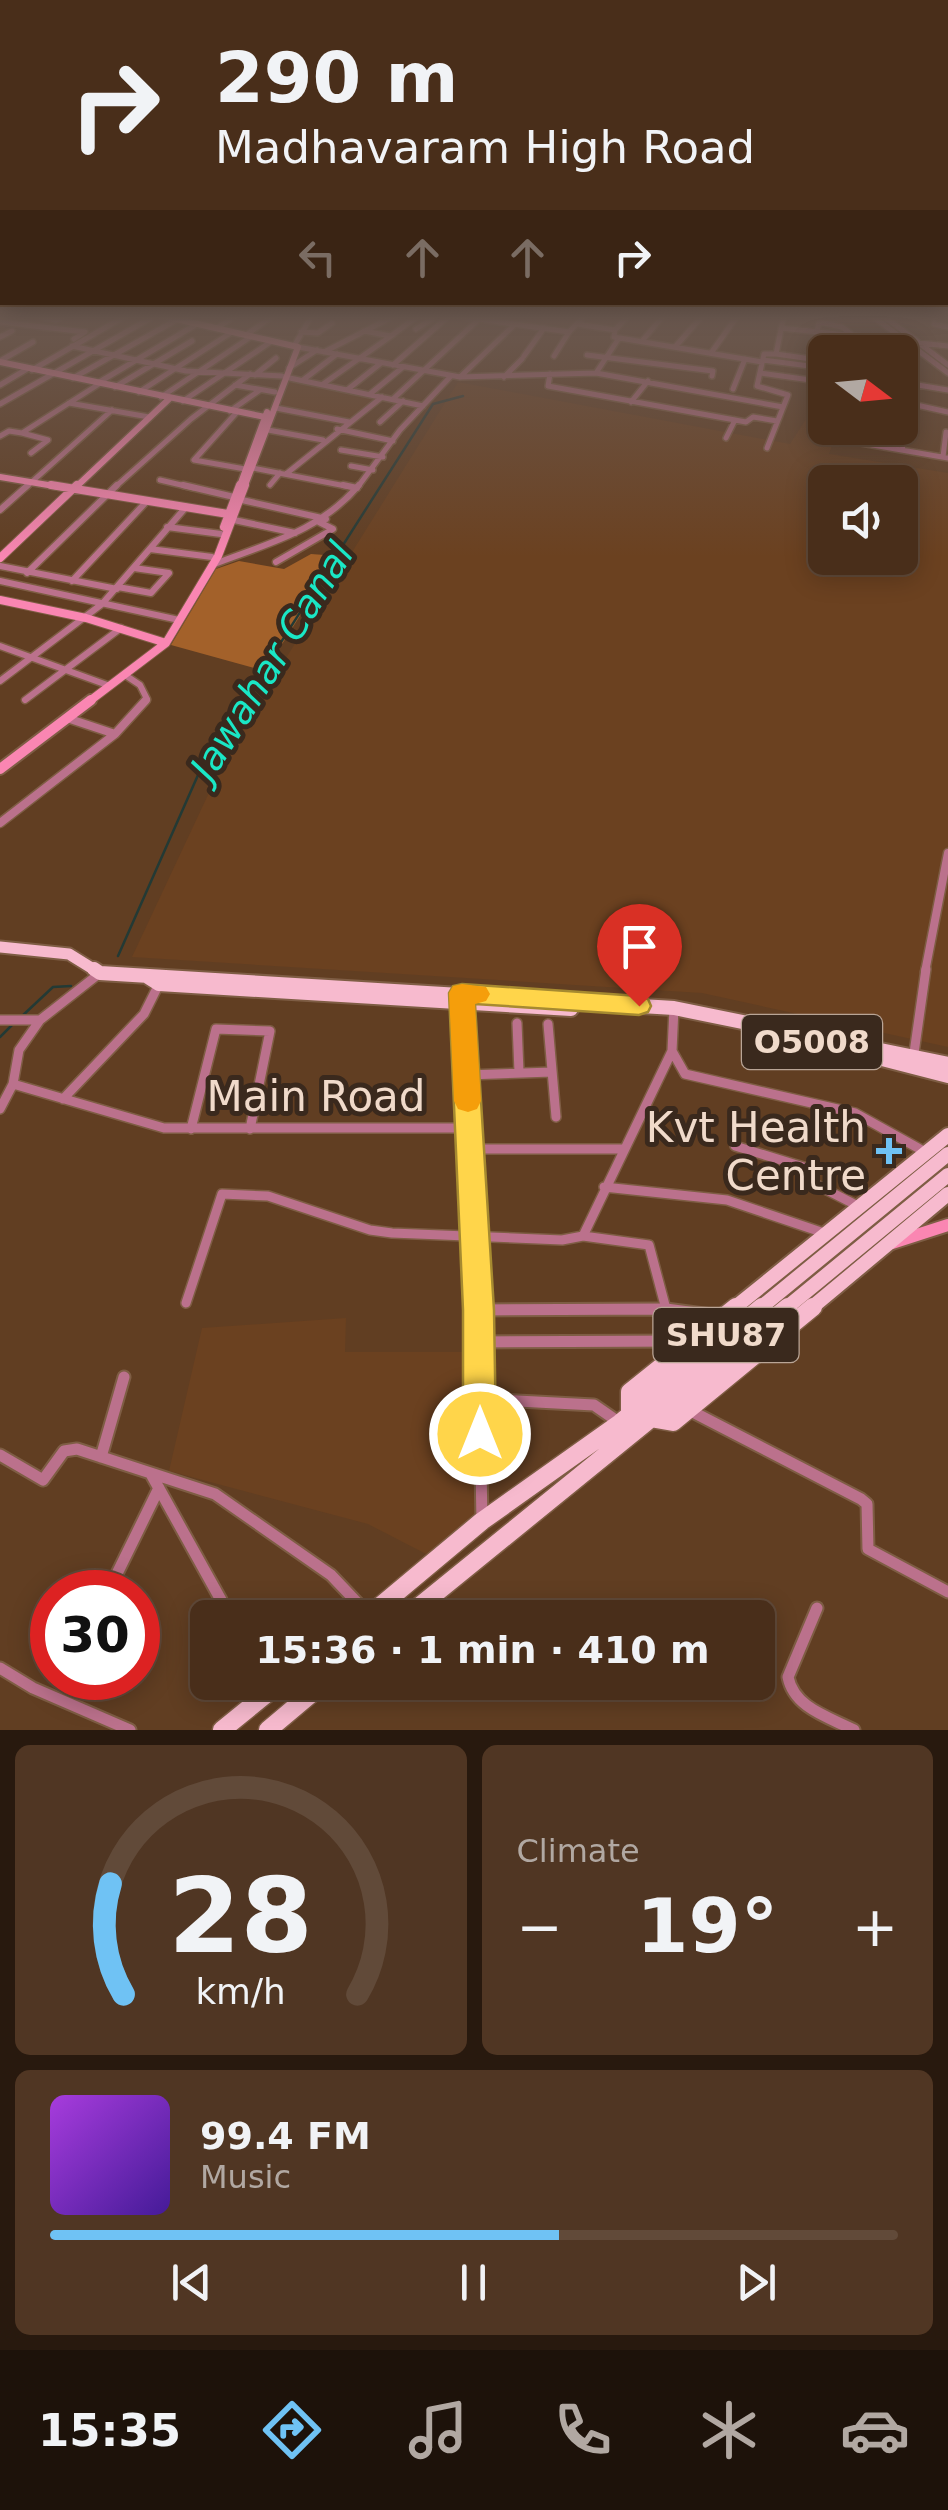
<!DOCTYPE html>
<html lang="en">
<head>
<meta charset="utf-8">
<style>
	:root { --surface:#492e1a; --page:#503623; --text:#f1f3f6; --muted:#b1a8a2; --line:#614a39; --accent:#6fc2f4 }
	body { margin:0; font-family:"DejaVu Sans",sans-serif; background:var(--page); color:var(--text); height:100vh; display:flex; flex-direction:column; font-size:38px; white-space:nowrap }
	* { box-sizing:border-box; margin:0 }
	p { font-size:32px; color:var(--muted) }
	.icon { flex:none; width:55px; height:55px; fill:none; stroke:currentColor; stroke-width:2; stroke-linecap:round; stroke-linejoin:round }
	.map { position:relative; height:1730px; overflow:hidden }
	.panel { display:flex; flex-direction:column; gap:15px; padding:15px; background:#28190e; flex:1 }
	.panel>* { flex:none }
	.top-card { position:absolute; left:0px; top:0px; width:950px; height:305px; box-shadow:0 5px 25px #0003,0 0 0 2px var(--line); background:#492e1a; color:var(--text); overflow:hidden }
	.needle { width:65px; rotate:106deg }
	.buttons { position:absolute; left:808px; top:335px; display:grid; gap:20px }
	.buttons a { display:grid; place-items:center; width:110px; height:110px; border-radius:15px; background:var(--surface); box-shadow:0 5px 25px #0003,0 0 0 2px var(--line); font-size:50px }
	.speed { position:absolute; left:30px; top:1570px; display:flex; gap:20px; font-size:50px; font-weight:700; text-align:center }
	.speed>* { display:grid; place-content:center; width:130px; height:130px; border-radius:50%; background:var(--surface); box-shadow:0 5px 25px #0003,0 0 0 2px var(--line); line-height:1 }
	.speed .limit { border:15px solid #d22; background:#fff; color:#111 }
	.pin { position:absolute; display:grid; place-items:center; width:85px; height:85px; color:#fff; margin:-102px -42px; border-radius:50% 50% 50% 0; rotate:-45deg; box-shadow:0 0 10px #0007 }
	.pin .icon { rotate:45deg }
	.me { position:absolute; width:110px; margin:-55px; rotate:0deg; stroke-linejoin:round; filter:drop-shadow(0 0 8px #0008) }
	.turn { display:flex; align-items:center; gap:35px; height:210px; padding:0 50px; font-size:45px }
	.turn .icon { width:130px; height:130px; stroke-width:2.5 }
	.turn b { display:block; font-size:70px; line-height:85px }
	.lanes { display:flex; align-items:center; height:95px; padding:0 50px; background:#0003; justify-content:center; gap:50px; direction:ltr }
	.lanes .off { opacity:.35 }
	.big { font-size:75px; font-weight:800; line-height:1.1 }
	.panel .tile { flex:1; display:flex; flex-direction:column; justify-content:center; gap:15px; min-width:0; padding:0 35px; border-radius:15px; background:var(--page) }
	.panel .dial { align-items:center; gap:0 }
	.dial svg { height:260px; overflow:visible; fill:none; stroke:var(--line); stroke-width:7; stroke-linecap:round; text-anchor:middle }
	.dial text { fill:var(--text); stroke:none }
	.song { display:flex; align-items:center; gap:30px }
	.cover { width:120px; height:120px; border-radius:15px; background:linear-gradient(135deg,hsl(280 70% 55%),hsl(260 70% 35%)) }
	.played { height:10px; border-radius:5px; background:linear-gradient(90deg,var(--accent) 60%,var(--line) 60%) }
	.keys { display:flex; justify-content:space-around; direction:ltr }
	.heat { display:flex; justify-content:space-between; align-items:center; font-size:55px; direction:ltr }
	.panel .tiles { flex:1; display:grid; gap:15px; grid-template-columns:1fr 1fr }
	.tile:last-child { grid-column:span 2 }
	.trip { position:absolute; left:190px; top:1600px; width:585px; height:100px; border-radius:15px; background:var(--surface); box-shadow:0 5px 25px #0003,0 0 0 2px var(--line); font-weight:800; line-height:100px; text-align:center }
	.menu { display:flex; height:160px; justify-content:space-around; align-items:center; background:#1d120a; color:var(--muted) }
	.menu .icon { width:70px; height:70px }
	.menu .selected { color:var(--accent) }
	.menu b { font-size:45px; color:var(--text) }
	.map>svg:first-child { display:block }
	.built { fill:#6b4120; fill-rule:evenodd }
	.green { fill:#a3612a }
	.lines { fill:none; stroke-linecap:round; stroke-linejoin:round }
	.stream { stroke:#233a35; stroke-width:2.5 }
	.street-far4-casing { stroke:#7e5d44; stroke-width:8 }
	.street-far3-casing { stroke:#7e5d44; stroke-width:9 }
	.street-far2-casing { stroke:#7e5d44; stroke-width:11 }
	.street-far1-casing { stroke:#7e5d44; stroke-width:12 }
	.street-casing { stroke:#7e5d44; stroke-width:15 }
	.secondary-far3-casing { stroke:#7e5d44; stroke-width:9 }
	.secondary-far2-casing { stroke:#7e5d44; stroke-width:10 }
	.secondary-far1-casing { stroke:#7e5d44; stroke-width:14 }
	.secondary-casing { stroke:#7e5d44; stroke-width:16 }
	.primary-far2-casing { stroke:#7e5d44; stroke-width:15 }
	.primary-far1-casing { stroke:#7e5d44; stroke-width:18 }
	.primary-casing { stroke:#7e5d44; stroke-width:21 }
	.street-far4 { stroke:#bb718c; stroke-width:5 }
	.street-far3 { stroke:#bb718c; stroke-width:6 }
	.street-far2 { stroke:#bb718c; stroke-width:8 }
	.street-far1 { stroke:#bb718c; stroke-width:9 }
	.street { stroke:#bb718c; stroke-width:11 }
	.secondary-far3 { stroke:#fa86b2; stroke-width:6 }
	.secondary-far2 { stroke:#fa86b2; stroke-width:8 }
	.secondary-far1 { stroke:#fa86b2; stroke-width:10 }
	.secondary { stroke:#fa86b2; stroke-width:12 }
	.primary-far2 { stroke:#f7bace; stroke-width:11 }
	.primary-far1 { stroke:#f7bace; stroke-width:14 }
	.primary { stroke:#f7bace; stroke-width:18 }
	.route { fill:#ffd54a; stroke:#a68a30; stroke-width:2.5 }
	.slow { fill:#f59e0b }
	.poi-dot { fill:#6fc2f4; stroke:#3a291d; stroke-width:4 }
	.labels { text-anchor:middle; dominant-baseline:central; stroke-width:10; stroke-linejoin:round; paint-order:stroke }
	.shield { fill:#3a291d; stroke:#b9a596; stroke-width:2.5 }
	.shield-label { font-size:32px; font-weight:bold; fill:#f0daca }
	.water-label { font-size:38px; font-style:italic; fill:#1ae7c6; stroke:#3a291d }
	.near-street-label { font-size:42px; fill:#f0daca; stroke:#3a291d }
	.near-poi-label { font-size:42px; fill:#f0daca; stroke:#3a291d; text-anchor:end }
</style>
</head>
<body>
<div class="map">
<svg width="948" height="1730" viewBox="0 0 948 1730">
	<rect width="100%" height="100%" fill="#613e22"/>
	<!-- built -->
	<path class="built" d="M286,378l94,19 -31,25 -71,-14z
		M458,382l332,62 31,-48h4v32h13l-9,26 119,19v574l-246,-54 -570,-36 98,-209zM825,482h75v76h-75z
		M346,1318l-1,34h124l8,162 -47,42 -62,-32 -199,-53 33,-143z"/>
	<!-- green -->
	<path class="green" d="M311,554l27,2 -73,115 -94,-26 45,-76 23,-8 45,8z"/>
	<g class="lines">
		<!-- stream -->
		<path class="stream" d="M118,956l84,-190 231,-362 30,-8
			M20,1018l33,-31 18,-1
			M0,1037l14,-14"/>
		<!-- street-far4 casing -->
		<g class="street-far4-casing">
			<path id="street-far4" d="M33,315l23,5 10,-5
				M451,315l118,17 16,-17
				M629,315l-14,15 -1,7 148,25
				M871,315l77,58
				M882,315l66,50
				M934,315v9l14,3
				M0,322l85,10 -11,7
				M577,324l38,6
				M217,328l20,-13
				M781,328l167,18
				M416,329l16,-10 -14,-4
				M301,332l17,1 14,-10
				M246,335l28,-20
				M391,336l28,-21
				M0,337l12,-6
				M642,341l22,-26
				M72,346l114,25 96,5
				M294,346l17,-29
				M298,347l162,30 136,-4 187,34
				M675,347l28,-32
				M324,352l72,-37
				M842,352h29
				M711,353l27,-38
				M776,354l35,5 8,-37 23,5 32,25
				M587,355l126,16 -1,5
				M524,356l20,-28
				M554,356l15,-24
				M763,360l62,8
				M0,361l33,-19
				M393,365l57,-50
				M289,368l28,-18
				M32,370l95,-55
				M596,373l23,-35
				M760,373l65,9
				M550,374l-2,12 198,36 7,-5 24,4
				M255,375l21,-17
				M285,377l138,29
				M460,377l54,-52
				M504,377l18,-18
				M73,378l105,-59
				M303,380l34,-26
				M900,382l48,8
				M96,384l101,-60
				M323,384l68,-48 -27,-5
				M0,385l27,-16
				M235,385l40,7
				M115,387l77,-46
				M733,389l12,-30
				M347,390l34,-27
				M139,392l93,-60
				M370,394l33,-27
				M161,397l91,-61
				M393,399l86,-80
				M183,401l89,-60
				M631,402l17,-21
				M69,403l80,14
				M0,404l156,-89
				M912,404l36,8
				M276,408l73,14
				M230,411l30,-21
				M237,412l-43,48 51,9
				M380,422l23,-21
				M863,428l-2,15 87,15
				M337,429l56,12
				M268,430l55,10
				M22,433l26,7 -17,13
				M0,436l9,-5 13,2 77,-49
				M726,438l9,-18
				M767,448l21,-53 -31,-9 7,-32h12l8,-39
				M341,450l42,7
				M902,450l14,-65
				M943,457l3,-25
				M351,466l22,4
				M253,468l103,20
				M286,474l96,-77
				M160,480l34,8
				M270,485l10,-12
				M25,488l87,-78
				M114,488l77,-69 59,-45
				M357,488l43,-58 51,-54"/>
		</g>
		<!-- street-far3 casing -->
		<g class="street-far3-casing">
			<path id="street-far3" d="M183,485l51,12
				M343,485l14,3
				M242,500l84,19
				M0,510l28,-25
				M234,520l61,13
				M167,527l54,7
				M150,549l62,8
				M276,562l57,-33 -14,-7
				M212,565c56,-22 107,-33 147,-80
				M0,566l117,23
				M27,573l90,-88
				M0,581l179,39
				M72,581l75,-80
				M118,587l33,6 18,-20 -35,-5
				M0,646l110,40
				M125,675l15,10 7,14 -3,4
				M0,681l102,-77 84,-97
				M25,700l96,-72"/>
		</g>
		<!-- street-far2 casing -->
		<g class="street-far2-casing">
			<path id="street-far2" d="M67,718l48,16
				M0,823l115,-89 31,-34
				M925,972l23,-119"/>
		</g>
		<!-- street-far1 casing -->
		<g class="street-far1-casing">
			<path id="street-far1" d="M461,1001l17,308
				M0,1020h40
				M517,1023l2,49
				M548,1024l8,93
				M672,1051l13,23 170,39 72,40
				M913,1060l13,-91
				M467,1075l85,-3
				M13,1084l151,44h305
				M63,1099l81,-85 15,-30
				M0,1109l13,-25 6,-34 21,-30 60,-47
				M191,1129l25,-100 54,2 -20,98
				M735,1146l75,23 3,14 47,24
				M468,1149h156
				M604,1187l123,13 100,34
				M583,1236l66,9 17,64
				M186,1303l36,-109 46,2 102,34 22,3 170,7 21,-4 89,-185 2,-43"/>
		</g>
		<!-- street casing -->
		<g class="street-casing">
			<path id="street" d="M478,1307l4,214
				M478,1310l188,-1 53,7
				M478,1342l208,-1
				M481,1399l113,6 26,18
				M689,1410l172,89 6,5 1,45 80,43
				M0,1455l43,25 21,-29 13,-2 138,45 116,81 38,40
				M101,1457l23,-80
				M151,1474l70,126
				M108,1592l51,-104
				M817,1608l-29,69c6,31 41,40 66,53
				M0,1668l33,20 97,42"/>
		</g>
		<!-- secondary-far3 casing -->
		<g class="secondary-far3-casing">
			<path id="secondary-far3" d="M159,315l139,32 -54,141
				M0,362l265,55
				M0,477l66,11
				M75,488l94,-89
				M239,488l28,-76"/>
		</g>
		<!-- secondary-far2 casing -->
		<g class="secondary-far2-casing">
			<path id="secondary-far2" d="M51,485l177,29
				M224,527l16,-42
				M0,558l77,-73
				M0,600l86,18 80,25
				M87,703l79,-60 52,-87 27,-71"/>
		</g>
		<!-- secondary-far1 casing -->
		<g class="secondary-far1-casing">
			<path id="secondary-far1" d="M0,769l91,-69"/>
		</g>
		<!-- secondary casing -->
		<g class="secondary-casing">
			<path id="secondary" d="M892,1243l56,-18"/>
		</g>
		<!-- primary-far2 casing -->
		<g class="primary-far2-casing">
			<path id="primary-far2" d="M0,947l69,7 29,18"/>
		</g>
		<!-- primary-far1 casing -->
		<g class="primary-far1-casing">
			<path id="primary-far1" d="M94,969l6,4 574,35 274,56
				M148,977l11,7 412,25
				M851,1051l97,25
				M733,1309l215,-174
				M759,1309l189,-155
				M785,1309l163,-134
				M810,1309l138,-115"/>
		</g>
		<!-- primary casing -->
		<g class="primary-casing">
			<path id="primary" d="M630,1413v-21l106,-85
				M650,1418l23,4 140,-115
				M366,1618l116,-97 138,-98 142,-116
				M405,1618l383,-311
				M222,1730l59,-48
				M268,1730l57,-48"/>
		</g>
		<!-- street-far4 -->
		<use href="#street-far4" class="street-far4"/>
		<!-- street-far3 -->
		<use href="#street-far3" class="street-far3"/>
		<!-- street-far2 -->
		<use href="#street-far2" class="street-far2"/>
		<!-- street-far1 -->
		<use href="#street-far1" class="street-far1"/>
		<!-- street -->
		<use href="#street" class="street"/>
		<!-- secondary-far3 -->
		<use href="#secondary-far3" class="secondary-far3"/>
		<!-- secondary-far2 -->
		<use href="#secondary-far2" class="secondary-far2"/>
		<!-- secondary-far1 -->
		<use href="#secondary-far1" class="secondary-far1"/>
		<!-- secondary -->
		<use href="#secondary" class="secondary"/>
		<!-- primary-far2 -->
		<use href="#primary-far2" class="primary-far2"/>
		<!-- primary-far1 -->
		<use href="#primary-far1" class="primary-far1"/>
		<!-- primary -->
		<use href="#primary" class="primary"/>
	</g>
	<!-- sky -->
	<linearGradient id="sky" x2="0" y2="1"><stop stop-color="#352213"/><stop offset="0.57" stop-color="#6a584f"/><stop offset="1" stop-color="#6a584f" stop-opacity="0"/></linearGradient>
	<rect width="948" height="557" fill="url(#sky)"/>
	<!-- route -->
	<path class="route" d="M462,984l177,12 9,3 3,7 -3,6 -9,3 -164,-11 19,306 2,124 -5,12 -11,5 -12,-5 -5,-12v-124l-14,-317 4,-7z"/>
	<!-- slow -->
	<path class="slow" d="M462,984l24,3 4,7 -4,7 -11,3 6,97 -4,8 -9,3 -10,-3 -4,-8 -5,-108 4,-7z"/>
	<!-- markers -->
	<path class="poi-dot" d="M884 1136h10v10h10v10h-10v10h-10v-10h-10v-10h10z"/>
	<g class="labels">
		<!-- shield labels -->
		<g class="shield">
			<rect x="742" y="1015" width="140" height="54" rx="8"/>
			<rect x="653.5" y="1308" width="145" height="54" rx="8"/>
		</g>
		<g class="shield-label">
			<text x="812" y="1042">O5008</text>
			<text x="726" y="1335">SHU87</text>
		</g>
		<!-- water labels -->
		<g class="water-label">
			<text transform="translate(272 661) rotate(-58)">Jawahar Canal</text>
		</g>
		<!-- near-street labels -->
		<g class="near-street-label">
			<text x="316" y="1096">Main Road</text>
		</g>
		<!-- near-poi labels -->
		<g class="near-poi-label">
			<text x="866" y="1127">Kvt Health<tspan x="866" dy="48">Centre</tspan></text>
		</g>
	</g>
</svg>
<div class="buttons">
<a><svg class="needle" viewBox="-14 -14 28 28"><path d="M0-13l5 13h-10z" fill="#e53935"/><path d="M0 13l5-13h-10z" fill="#b1a8a2"/></svg></a>
<a><svg class="icon" aria-label="sound" viewBox="0 0 24 24"><path d="M4 9h4l5-4v14l-5-4H4zM17 9q2 3 0 6"/></svg></a>
</div>
<div class="speed"><div class="limit">30</div></div>
<div class="pin" style="left:639px;top:1006px;background:#d93025"><svg class="icon" aria-label="arrive" viewBox="0 0 24 24"><path d="M6 21V4h12l-3 4 3 4H6"/></svg></div>
<svg class="me" style="left:480px;top:1434px" viewBox="-20 -20 40 40"><circle r="17" fill="#ffd54a" stroke="#fff" stroke-width="3"/><path d="M0-11L8 9 0 5-8 9z" fill="#fff"/></svg>
<div class="trip">15:36 · 1 min · 410 m</div>
<div class="top-card">
<div class="turn"><svg class="icon" aria-label="right" viewBox="0 0 24 24"><path d="M7 20v-9h11M14 6l5 5-5 5"/></svg><div><b>290 m</b>Madhavaram High Road</div></div>
<div class="lanes"><svg class="icon off" aria-label="left" viewBox="0 0 24 24"><path d="M17 20v-9H6M10 6l-5 5 5 5"/></svg><svg class="icon off" aria-label="ahead" viewBox="0 0 24 24"><path d="M12 20V5M6 11l6-6 6 6"/></svg><svg class="icon off" aria-label="ahead" viewBox="0 0 24 24"><path d="M12 20V5M6 11l6-6 6 6"/></svg><svg class="icon" aria-label="right" viewBox="0 0 24 24"><path d="M7 20v-9h11M14 6l5 5-5 5"/></svg></div>
</div>
</div>
<section class="panel">
<div class="tiles">
<div class="tile dial"><svg viewBox="0 0 100 80">
<path d="M14 69A42 42 0 1 1 86 69"/>
<path d="M14 69A42 42 0 0 1 10 35" stroke="#6fc2f4"/>
<text x="50" y="56" font-size="32" font-weight="700">28</text>
<text x="50" y="72" font-size="11">km/h</text>
</svg></div>
<div class="tile"><p>Climate</p>
<div class="heat"><a>−</a><b class="big">19°</b><a>+</a></div>
</div>
<div class="tile">
<div class="song"><i class="cover"></i><div><b>99.4 FM</b><p>Music</p></div></div>
<div class="played"></div>
<div class="keys"><svg class="icon" aria-label="previous" viewBox="0 0 24 24"><path d="M18 5L8 12l10 7zM5 5v14"/></svg><svg class="icon" aria-label="pause" viewBox="0 0 24 24"><path d="M8 5v14M16 5v14"/></svg><svg class="icon" aria-label="next" viewBox="0 0 24 24"><path d="M6 5l10 7-10 7zM19 5v14"/></svg></div>
</div>
</div>
</section>
<nav class="menu">
<b>15:35</b>
<svg class="icon selected" aria-label="directions" viewBox="0 0 24 24"><path d="M12 3l9 9-9 9-9-9zM9 14v-3h6M13 9l2 2-2 2"/></svg>
<svg class="icon" aria-label="music" viewBox="0 0 24 24"><path d="M9 18V5l10-2v13"/><circle cx="6" cy="18" r="3"/><circle cx="16" cy="16" r="3"/></svg>
<svg class="icon" aria-label="phone" viewBox="0 0 24 24"><path d="M5 4h4l2 5-3 2q2 4 5 5l2-3 5 2v4C11 20 4 13 5 4z"/></svg>
<svg class="icon" aria-label="climate" viewBox="0 0 24 24"><path d="M12 3v18M4 7l16 10M4 17L20 7"/></svg>
<svg class="icon" aria-label="car" viewBox="0 0 24 24"><path d="M5 17H2v-5l4-1 3-4h7l3 4 3 1v5h-3M9 17h6M6 11h13"/><circle cx="7" cy="17" r="2"/><circle cx="17" cy="17" r="2"/></svg>
</nav>
</body>
</html>
